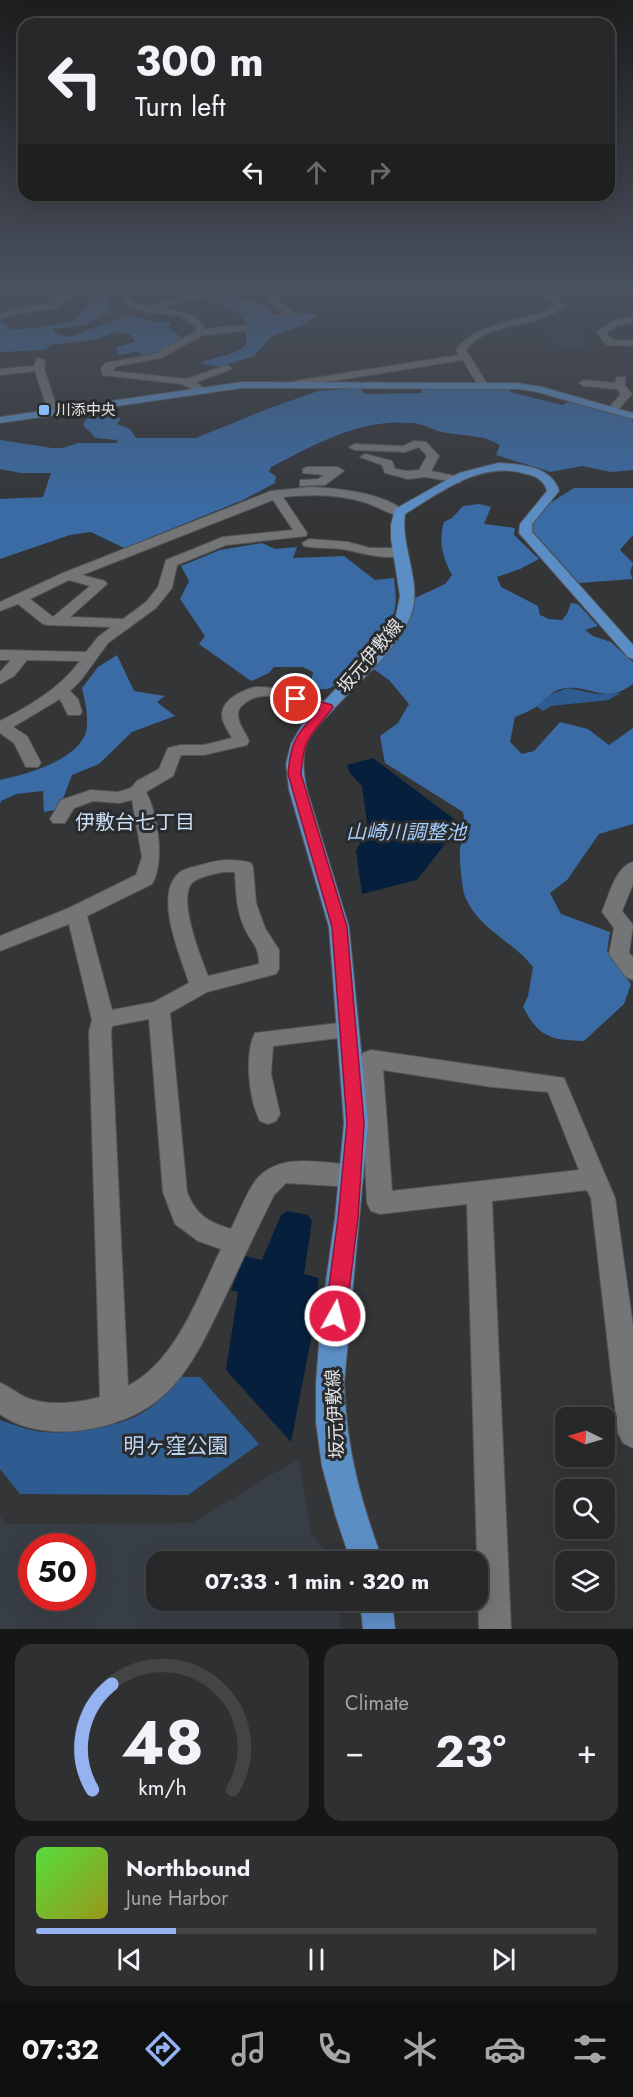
<!DOCTYPE html>
<html lang="en">
<head>
<meta charset="utf-8">
<style>
	:root { --surface:#262829; --page:#2e3031; --text:#f1f3f6; --muted:#a4a6a8; --line:#424446; --accent:#95b2f1 }
	body { margin:0; font-family:Jost,"Noto Sans JP",sans-serif; background:var(--page); color:var(--text); height:100vh; display:flex; flex-direction:column; font-size:22px; white-space:nowrap }
	* { box-sizing:border-box; margin:0 }
	p { font-size:20px; color:var(--muted) }
	.icon { flex:none; width:33px; height:33px; fill:none; stroke:currentColor; stroke-width:2; stroke-linecap:round; stroke-linejoin:round }
	.map { position:relative; height:1629px; overflow:hidden }
	.details { display:flex; flex-direction:column; gap:15px; padding:15px; background:#151617; flex:1 }
	.details>* { flex:none }
	.hud { position:absolute; left:18px; top:18px; width:597px; height:183px; border-radius:18px; box-shadow:0 6px 24px #0002,0 0 0 2px var(--line); background:#262829; color:var(--text); overflow:hidden }
	.needle { width:39px; rotate:275deg }
	.buttons { position:absolute; left:555px; top:1407px; display:grid; gap:12px }
	.buttons a { display:grid; place-items:center; width:60px; height:60px; border-radius:12px; background:var(--surface); box-shadow:0 6px 24px #0002,0 0 0 2px var(--line); font-size:30px }
	.speed { position:absolute; left:18px; top:1533px; display:flex; gap:12px; font-size:30px; font-weight:700; text-align:center }
	.speed>* { display:grid; place-content:center; width:78px; height:78px; border-radius:50%; background:var(--surface); box-shadow:0 6px 24px #0002,0 0 0 2px var(--line); line-height:1 }
	.speed .limit { border:9px solid #d22; background:#fff; color:#111 }
	.pin { position:absolute; display:grid; place-items:center; width:51px; height:51px; color:#fff; margin:-26px; border:3px solid #fff; border-radius:50%; box-shadow:0 2px 6px #0007 }
	.me { position:absolute; width:66px; margin:-33px; rotate:7deg; stroke-linejoin:round; filter:drop-shadow(0 0 4px #0008) }
	.turn { display:flex; align-items:center; gap:21px; height:126px; padding:0 18px; font-size:27px }
	.turn .icon { width:78px; height:78px; stroke-width:2.5 }
	.turn b { display:block; font-size:42px; line-height:51px }
	.lanes { display:flex; align-items:center; height:57px; padding:0 18px; background:#0003; justify-content:center; gap:30px; direction:ltr }
	.lanes .off { opacity:.35 }
	.big { font-size:45px; font-weight:700; line-height:1.1 }
	.details .widget { flex:1; display:flex; flex-direction:column; justify-content:center; gap:9px; min-width:0; padding:0 21px; border-radius:18px; background:var(--page) }
	.details .dial { align-items:center; gap:0 }
	.dial svg { height:156px; overflow:visible; fill:none; stroke:var(--line); stroke-width:7; stroke-linecap:round; text-anchor:middle }
	.dial text { fill:var(--text); stroke:none }
	.song { display:flex; align-items:center; gap:18px }
	.cover { width:72px; height:72px; border-radius:9px; background:linear-gradient(135deg,hsl(110 70% 55%),hsl(60 70% 35%)) }
	.played { height:6px; border-radius:3px; background:linear-gradient(90deg,var(--accent) 25%,var(--line) 25%) }
	.keys { display:flex; justify-content:space-around; direction:ltr }
	.heat { display:flex; justify-content:space-between; align-items:center; font-size:33px; direction:ltr }
	.details .tiles { flex:1; display:grid; gap:15px; grid-template-columns:1fr 1fr }
	.widget:last-child { grid-column:span 2 }
	.trip { position:absolute; left:146px; top:1551px; width:342px; height:60px; border-radius:18px; background:var(--surface); box-shadow:0 6px 24px #0002,0 0 0 2px var(--line); font-weight:700; line-height:60px; text-align:center }
	.menu { display:flex; height:96px; justify-content:space-around; align-items:center; background:#0f1010; color:var(--muted) }
	.menu .icon { width:42px; height:42px }
	.menu .active { color:var(--accent) }
	.menu b { font-size:27px; color:var(--text) }
	.map>svg:first-child { display:block }
	.built { fill:#383e45; fill-rule:evenodd }
	.green { fill:#2e5c91 }
	.forest { fill:#3a6ba4 }
	.water { fill:#051f3c }
	.lines { fill:none; stroke-linecap:round; stroke-linejoin:round }
	.minor-casing { stroke:#535456; stroke-width:2 }
	.major-casing { stroke:#535456; stroke-width:2 }
	.minor { fill:#737577; fill-rule:evenodd }
	.major { fill:#5c8ec6; fill-rule:evenodd }
	.route { fill:#e11d48; stroke:#92132f; stroke-width:1.5 }
	.poi-dot { fill:#86bbfb; stroke:#292b2d; stroke-width:2 }
	.labels { text-anchor:middle; dominant-baseline:central; stroke-width:6; stroke-linejoin:round; paint-order:stroke }
	.far-poi-label { font-size:15px; fill:#e3e4e6; stroke:#292b2d; text-anchor:start }
	.street-label { font-size:18px; fill:#e3e4e6; stroke:#292b2d }
	.neighbourhood-label { font-size:20px; fill:#cbdff7; stroke:#292b2d }
	.water-label { font-size:20px; font-style:italic; fill:#a5cefe; stroke:#292b2d }
	.near-park-label { font-size:21px; fill:#bad5f6; stroke:#292b2d }
</style>
</head>
<body>
<div class="map">
<svg width="633" height="1629" viewBox="0 0 633 1629">
	<rect width="100%" height="100%" fill="#333537"/>
	<!-- built -->
	<path class="built" d="M551,327l25,3 15,16 -34,5 -15,-23z
		M299,1458l12,75 14,16 4,12 -173,1v38l182,1 3,28h-341v-113l6,8 186,-1zM32,1546h50v52h-50z"/>
	<!-- green -->
	<path class="green" d="M568,688l29,6 24,-1 -13,7 -57,6 -8,5 -7,-5 10,-10z
		M181,1377h19l59,67 -71,51 -168,-1 -20,-25v-49c12,4 24,9 36,11 30,5 82,-3 108,-19 15,-10 26,-22 37,-35z"/>
	<!-- forest -->
	<path class="forest" d="M227,292l40,15 4,7c16,0 31,-3 47,1l-13,9 -34,13 -17,19 -34,11 -19,-4c16,-8 32,-6 45,-18v-23l-10,-11 -28,-12z
		M100,295l7,3 3,6 -3,9 -22,12 -32,4 3,4 13,4 59,-22 26,7h18l-4,5 15,12 -23,12 -16,4 -7,-3 -19,3 -2,-8 19,-5 -5,-8 -14,-2 -17,7 -48,6 -6,5 -45,2v-31l8,4 2,5 32,-3 31,-6c5,-8 13,-10 17,-18l-3,-5z
		M420,387l91,1 -1,4 52,13 8,-4 61,17 2,5v47l-22,2 -29,-6 -31,6 -55,-17 4,-10c-17,-10 -33,-9 -52,-12 -13,-1 -23,-9 -35,-10 -52,-5 -98,21 -142,44l-2,5 7,4 -1,7 -32,17 -119,48 -33,-16 -21,3 -70,24v-60l43,-2 8,-24h-30l-21,-4v-29l52,8h11l15,-5h39v-3l-21,-2 -13,-13 3,-6 28,-4 7,4 -4,5 13,5 6,9h60l66,-27 56,-20 42,-3 5,6 57,-1z
		M574,488h59v47l-13,15 13,13 -3,10 3,6 -54,4 -50,-56 13,-19z
		M479,504l12,3 -7,17 31,4 -1,7 25,24 -19,10 -23,8 4,10 37,19 2,9 9,4 13,1 5,-6 4,-11 7,1 20,22 -13,4 8,6 18,6 22,20v22c-28,21 -39,2 -66,4 -15,1 -21,11 -31,19 -6,4 -14,7 -21,10l-5,25 12,12 12,-3 26,-29 28,7 21,16 24,-17v96l-34,10 -32,46 -17,13 11,21 49,18 -3,19 24,33 -7,20 -40,37c-34,-1 -45,-4 -61,-34l5,-11 5,-29c-19,-25 -53,-37 -67,-68 -4,-8 -7,-41 -6,-50 2,-14 6,-23 3,-37l-78,-49 -5,-27 18,-13 11,-19 -20,-24 -17,-12c22,-24 37,-36 41,-69l32,-15 7,-9c-9,-17 -14,-33 -8,-53l8,-4 11,-12z
		M262,543l13,6 22,-2 -4,11 51,-2 31,24 19,-2c1,12 4,25 -1,37 -5,12 -52,69 -63,73 -4,2 -10,1 -14,1l-5,-5 2,-12 -10,-5h-29l-5,6 -18,8 -52,-37 6,-8 -25,-37 9,-18 -8,-15 39,-16z
		M117,655l17,36 31,5 -8,6 18,14 -43,16 -33,32 -27,11 -13,34 -15,3 -1,-21 -27,3 -15,7 -1,3v-24c26,-6 73,-18 85,-45 5,-13 0,-34 -3,-47l16,-21z"/>
	<!-- water -->
	<path class="water" d="M373,758l81,61 -2,16 -35,45 -55,14 -6,-43 12,-22 -6,-43 -12,-13 -3,-8z
		M287,1211l21,4 4,6 -8,53 15,4 -7,56 -21,108 -65,-72 12,-78 -7,-2 14,-34 17,4 19,-45z"/>
	<g class="lines">
		<!-- minor casing -->
		<g class="minor-casing">
			<path id="minor" d="M128,285h19l-24,6 6,3 6,9 18,5v-4l64,-15 5,-4h9l-8,8 -65,15c16,2 41,4 47,21l39,-4 5,3 -5,3 -41,4 -42,23 -44,8 -5,5 74,8 41,-14 5,3 -2,2 -34,12 9,7 -5,3 -19,-8 -78,-9 -2,-7 5,-5 48,-9 42,-23v-4l-18,-12 -27,-2 -22,-6 -6,-9 -11,-6h-20l-24,7 -11,9 -45,6 -12,6v-6l10,-5 41,-5 11,-9 29,-9 23,1z
				M246,285h10l-7,6h-6l-1,-2z
				M286,285h9l-17,15 14,11 -7,7 -4,-3 2,-3 -15,-12z
				M443,285l107,7 40,-7h29l14,6v6l-23,-9 -51,6 -3,3 9,8c-26,25 -77,15 -99,45l22,35 -1,2h-8l-16,-27 -168,27 -5,-3 5,-3 164,-26 -3,-5c23,-31 69,-26 99,-45l-7,-8 -66,-4z
				M633,316v6l-16,4 -11,7 7,7h20v6l-26,-1 -11,-13 15,-10z
				M37,358l8,2 -1,8 14,43 -1,2h-8l-1,-2 -13,-40 -35,4v-6l34,-3z
				M617,377h8v9l7,8 -16,18 -4,1 -5,-3 14,-16 -4,-5 -33,-3 -5,-3 5,-3 31,3z
				M414,441l12,1 13,14 -8,15 29,6v6l-34,-6 -18,2 -23,-6 -3,-8 -22,-8 6,-3 26,7 3,8 13,2 11,-1 8,-14 -8,-9 -14,5 -50,-2 -6,-3 6,-3 48,2z
				M307,467h31l6,4 -19,14 -25,1v-6l18,-1 6,-4 -21,-2v-4z
				M310,487c26,1 76,6 95,25l-6,4c-12,-3 -23,-10 -35,-14 -27,-8 -54,-8 -81,-5l24,36 -1,3 -80,9 -49,20 -5,23 -16,20 -48,35 -27,37 -11,11 8,8 4,13 -2,3h-12l-8,-16 -47,28 14,9 14,27 -3,4h-12l-12,-24 -14,-10v-12c31,-16 59,-32 80,-60l-53,-1 -13,16 -14,8v-12l11,-12h-11v-10l86,2 12,-15 13,-10 -63,-2 -5,-1 -25,-20 -18,7v-9l63,-29 208,-82zM273,500l20,30 -70,7 -57,23 -8,27 -12,15 -23,17 -53,-2 37,-33 -2,-3 -23,-6zM69,580l21,6 -37,31 -23,-18z
				M309,539l39,3 22,6h31l7,4c-12,11 -46,1 -61,-2 -14,-3 -29,-1 -43,-4l-2,-3z
				M255,687c27,-1 52,9 78,17l2,3 -8,5c-24,-6 -60,-27 -82,-9 -5,4 -7,6 -7,12 0,10 8,17 11,26l-2,4 -43,10h-23l-8,21 -27,16c12,22 19,70 6,92l-65,32 25,94 42,-8 35,-19c-8,-26 -36,-88 -10,-110 6,-5 15,-6 22,-8 17,-5 32,-7 50,-2l2,4 3,36 9,25 14,22v19l-3,5 -69,18 -37,21 17,179c9,23 21,30 44,37 8,-15 15,-37 26,-50 23,-27 64,-16 95,-14l9,4 3,7 -3,7 -9,4 -66,-4 -12,12c-17,34 -33,68 -49,102 -34,71 -56,120 -142,133 -27,4 -60,1 -83,-16v-31c9,3 16,10 25,14 22,10 53,6 75,0l-11,-365 3,-12 -23,-96 -69,27v-15l69,-28 67,-33 6,-18 -10,-57 -13,3 -26,-2 -19,7 -9,15h-12l-3,-4 11,-19 30,-10 27,2 13,-4 6,-7 22,-12 9,-21 13,-3h23l28,-7c-3,-6 -7,-11 -9,-17 -6,-19 17,-30 32,-34zM223,872h12c1,20 1,38 10,57 7,15 14,17 14,35l-51,12c-7,-18 -31,-77 -16,-93 7,-7 22,-9 31,-11zM149,1019l14,173 12,32 23,17 23,8c-23,47 -44,111 -93,137l-17,-354 1,-6z
				M633,862v22l-11,27 11,14 -4,28 4,4v23l-7,-3 -17,-23 5,-26 -12,-16c7,-16 13,-45 31,-50z
				M347,1022l8,2 3,6 -3,6 -82,10 -2,28 9,40 -4,7 -8,3 -8,-3c-11,-21 -16,-67 -5,-88z
				M371,1050l193,28 51,120 18,128v122l-10,-5 -5,-10 -27,-235 -4,-8 -95,11 19,428h-32l-12,-425 -87,10 -9,-3 -4,-8 -7,-144 3,-6zM383,1070l109,17 56,5 31,78 -187,21z"/>
		</g>
		<!-- major casing -->
		<g class="major-casing">
			<path id="major" d="M242,382l276,1 24,4 91,26v6l-96,-27 -19,-3 -276,-1 -242,35v-6z
				M498,463c22,1 54,3 61,28l-27,33v8l101,113v14l-5,-2 -109,-124 1,-9 27,-33c-3,-11 -11,-15 -21,-17 -44,-14 -85,18 -121,40 -5,34 19,71 5,103 -14,35 -54,67 -79,95 -10,11 -22,22 -26,37 -3,14 -1,28 2,41l42,137 19,196 -24,261c3,68 16,114 39,178h-32l-16,-48 -13,-48 -6,-43v-39l5,-68 14,-98 9,-95 -15,-196 -40,-137 -3,-26 5,-20 11,-19 68,-73 25,-32 5,-24 -9,-57v-14l4,-16 64,-36z
				M360,1600h32l3,29h-32z"/>
		</g>
		<!-- minor -->
		<use href="#minor" class="minor"/>
		<!-- major -->
		<use href="#major" class="major"/>
	</g>
	<!-- sky -->
	<linearGradient id="sky" x2="0" y2="1"><stop stop-color="#1c1d1e"/><stop offset="0.56" stop-color="#4a515e"/><stop offset="1" stop-color="#4a515e" stop-opacity="0"/></linearGradient>
	<rect width="633" height="513" fill="url(#sky)"/>
	<!-- route -->
	<path class="route" d="M296,695l36,10 1,2c-22,30 -29,27 -32,67l46,153 17,196 -6,95 -12,98 -3,7 -8,3 -7,-3 -3,-7 13,-98 9,-95 -15,-196 -44,-153c3,-35 9,-39 31,-65l-28,-8v-5z"/>
	<!-- markers -->
	<rect class="poi-dot" x="38" y="404" width="12" height="12" rx="3"/>
	<g class="labels">
		<!-- far-poi labels -->
		<g class="far-poi-label">
			<text x="56" y="410">川添中央</text>
		</g>
		<!-- street labels -->
		<g class="street-label">
			<text transform="translate(370 656) rotate(-50)">坂元伊敷線</text>
			<text transform="translate(335 1414) rotate(-93)">坂元伊敷線</text>
		</g>
		<!-- neighbourhood labels -->
		<g class="neighbourhood-label">
			<text x="135" y="822">伊敷台七丁目</text>
		</g>
		<!-- water labels -->
		<g class="water-label">
			<text x="406" y="832">山崎川調整池</text>
		</g>
		<!-- near-park labels -->
		<g class="near-park-label">
			<text x="176" y="1446">明ヶ窪公園</text>
		</g>
	</g>
</svg>
<div class="buttons">
<a><svg class="needle" viewBox="-14 -14 28 28"><path d="M0-13l5 13h-10z" fill="#e53935"/><path d="M0 13l5-13h-10z" fill="#a4a6a8"/></svg></a>
<a><svg class="icon" aria-label="search" viewBox="0 0 24 24"><circle cx="10" cy="10" r="6"/><path d="M15 15l6 6"/></svg></a>
<a><svg class="icon" aria-label="layers" viewBox="0 0 24 24"><path d="M12 4l9 5-9 5-9-5zM3 14l9 5 9-5"/></svg></a>
</div>
<div class="speed"><div class="limit">50</div></div>
<div class="pin" style="left:296px;top:699px;background:#d93025"><svg class="icon" aria-label="arrive" viewBox="0 0 24 24"><path d="M6 21V4h12l-3 4 3 4H6"/></svg></div>
<svg class="me" style="left:335px;top:1316px" viewBox="-20 -20 40 40"><circle r="17" fill="#e11d48" stroke="#fff" stroke-width="3"/><path d="M0-11L8 9 0 5-8 9z" fill="#fff"/></svg>
<div class="trip">07:33 · 1 min · 320 m</div>
<div class="hud">
<div class="turn"><svg class="icon" aria-label="left" viewBox="0 0 24 24"><path d="M17 20v-9H6M10 6l-5 5 5 5"/></svg><div><b>300 m</b>Turn left</div></div>
<div class="lanes"><svg class="icon" aria-label="left" viewBox="0 0 24 24"><path d="M17 20v-9H6M10 6l-5 5 5 5"/></svg><svg class="icon off" aria-label="ahead" viewBox="0 0 24 24"><path d="M12 20V5M6 11l6-6 6 6"/></svg><svg class="icon off" aria-label="right" viewBox="0 0 24 24"><path d="M7 20v-9h11M14 6l5 5-5 5"/></svg></div>
</div>
</div>
<section class="details">
<div class="tiles">
<div class="widget dial"><svg viewBox="0 0 100 80">
<path d="M14 69A42 42 0 1 1 86 69"/>
<path d="M14 69A42 42 0 0 1 24 15" stroke="#95b2f1"/>
<text x="50" y="56" font-size="32" font-weight="700">48</text>
<text x="50" y="72" font-size="11">km/h</text>
</svg></div>
<div class="widget"><p>Climate</p>
<div class="heat"><a>−</a><b class="big">23°</b><a>+</a></div>
</div>
<div class="widget">
<div class="song"><i class="cover"></i><div><b>Northbound</b><p>June Harbor</p></div></div>
<div class="played"></div>
<div class="keys"><svg class="icon" aria-label="previous" viewBox="0 0 24 24"><path d="M18 5L8 12l10 7zM5 5v14"/></svg><svg class="icon" aria-label="pause" viewBox="0 0 24 24"><path d="M8 5v14M16 5v14"/></svg><svg class="icon" aria-label="next" viewBox="0 0 24 24"><path d="M6 5l10 7-10 7zM19 5v14"/></svg></div>
</div>
</div>
</section>
<nav class="menu">
<b>07:32</b>
<svg class="icon active" aria-label="directions" viewBox="0 0 24 24"><path d="M12 3l9 9-9 9-9-9zM9 14v-3h6M13 9l2 2-2 2"/></svg>
<svg class="icon" aria-label="music" viewBox="0 0 24 24"><path d="M9 18V5l10-2v13"/><circle cx="6" cy="18" r="3"/><circle cx="16" cy="16" r="3"/></svg>
<svg class="icon" aria-label="phone" viewBox="0 0 24 24"><path d="M5 4h4l2 5-3 2q2 4 5 5l2-3 5 2v4C11 20 4 13 5 4z"/></svg>
<svg class="icon" aria-label="climate" viewBox="0 0 24 24"><path d="M12 3v18M4 7l16 10M4 17L20 7"/></svg>
<svg class="icon" aria-label="car" viewBox="0 0 24 24"><path d="M5 17H2v-5l4-1 3-4h7l3 4 3 1v5h-3M9 17h6M6 11h13"/><circle cx="7" cy="17" r="2"/><circle cx="17" cy="17" r="2"/></svg>
<svg class="icon" aria-label="filters" viewBox="0 0 24 24"><path d="M4 7h16M4 17h16"/><circle cx="9" cy="7" r="2"/><circle cx="15" cy="17" r="2"/></svg>
</nav>
</body>
</html>
